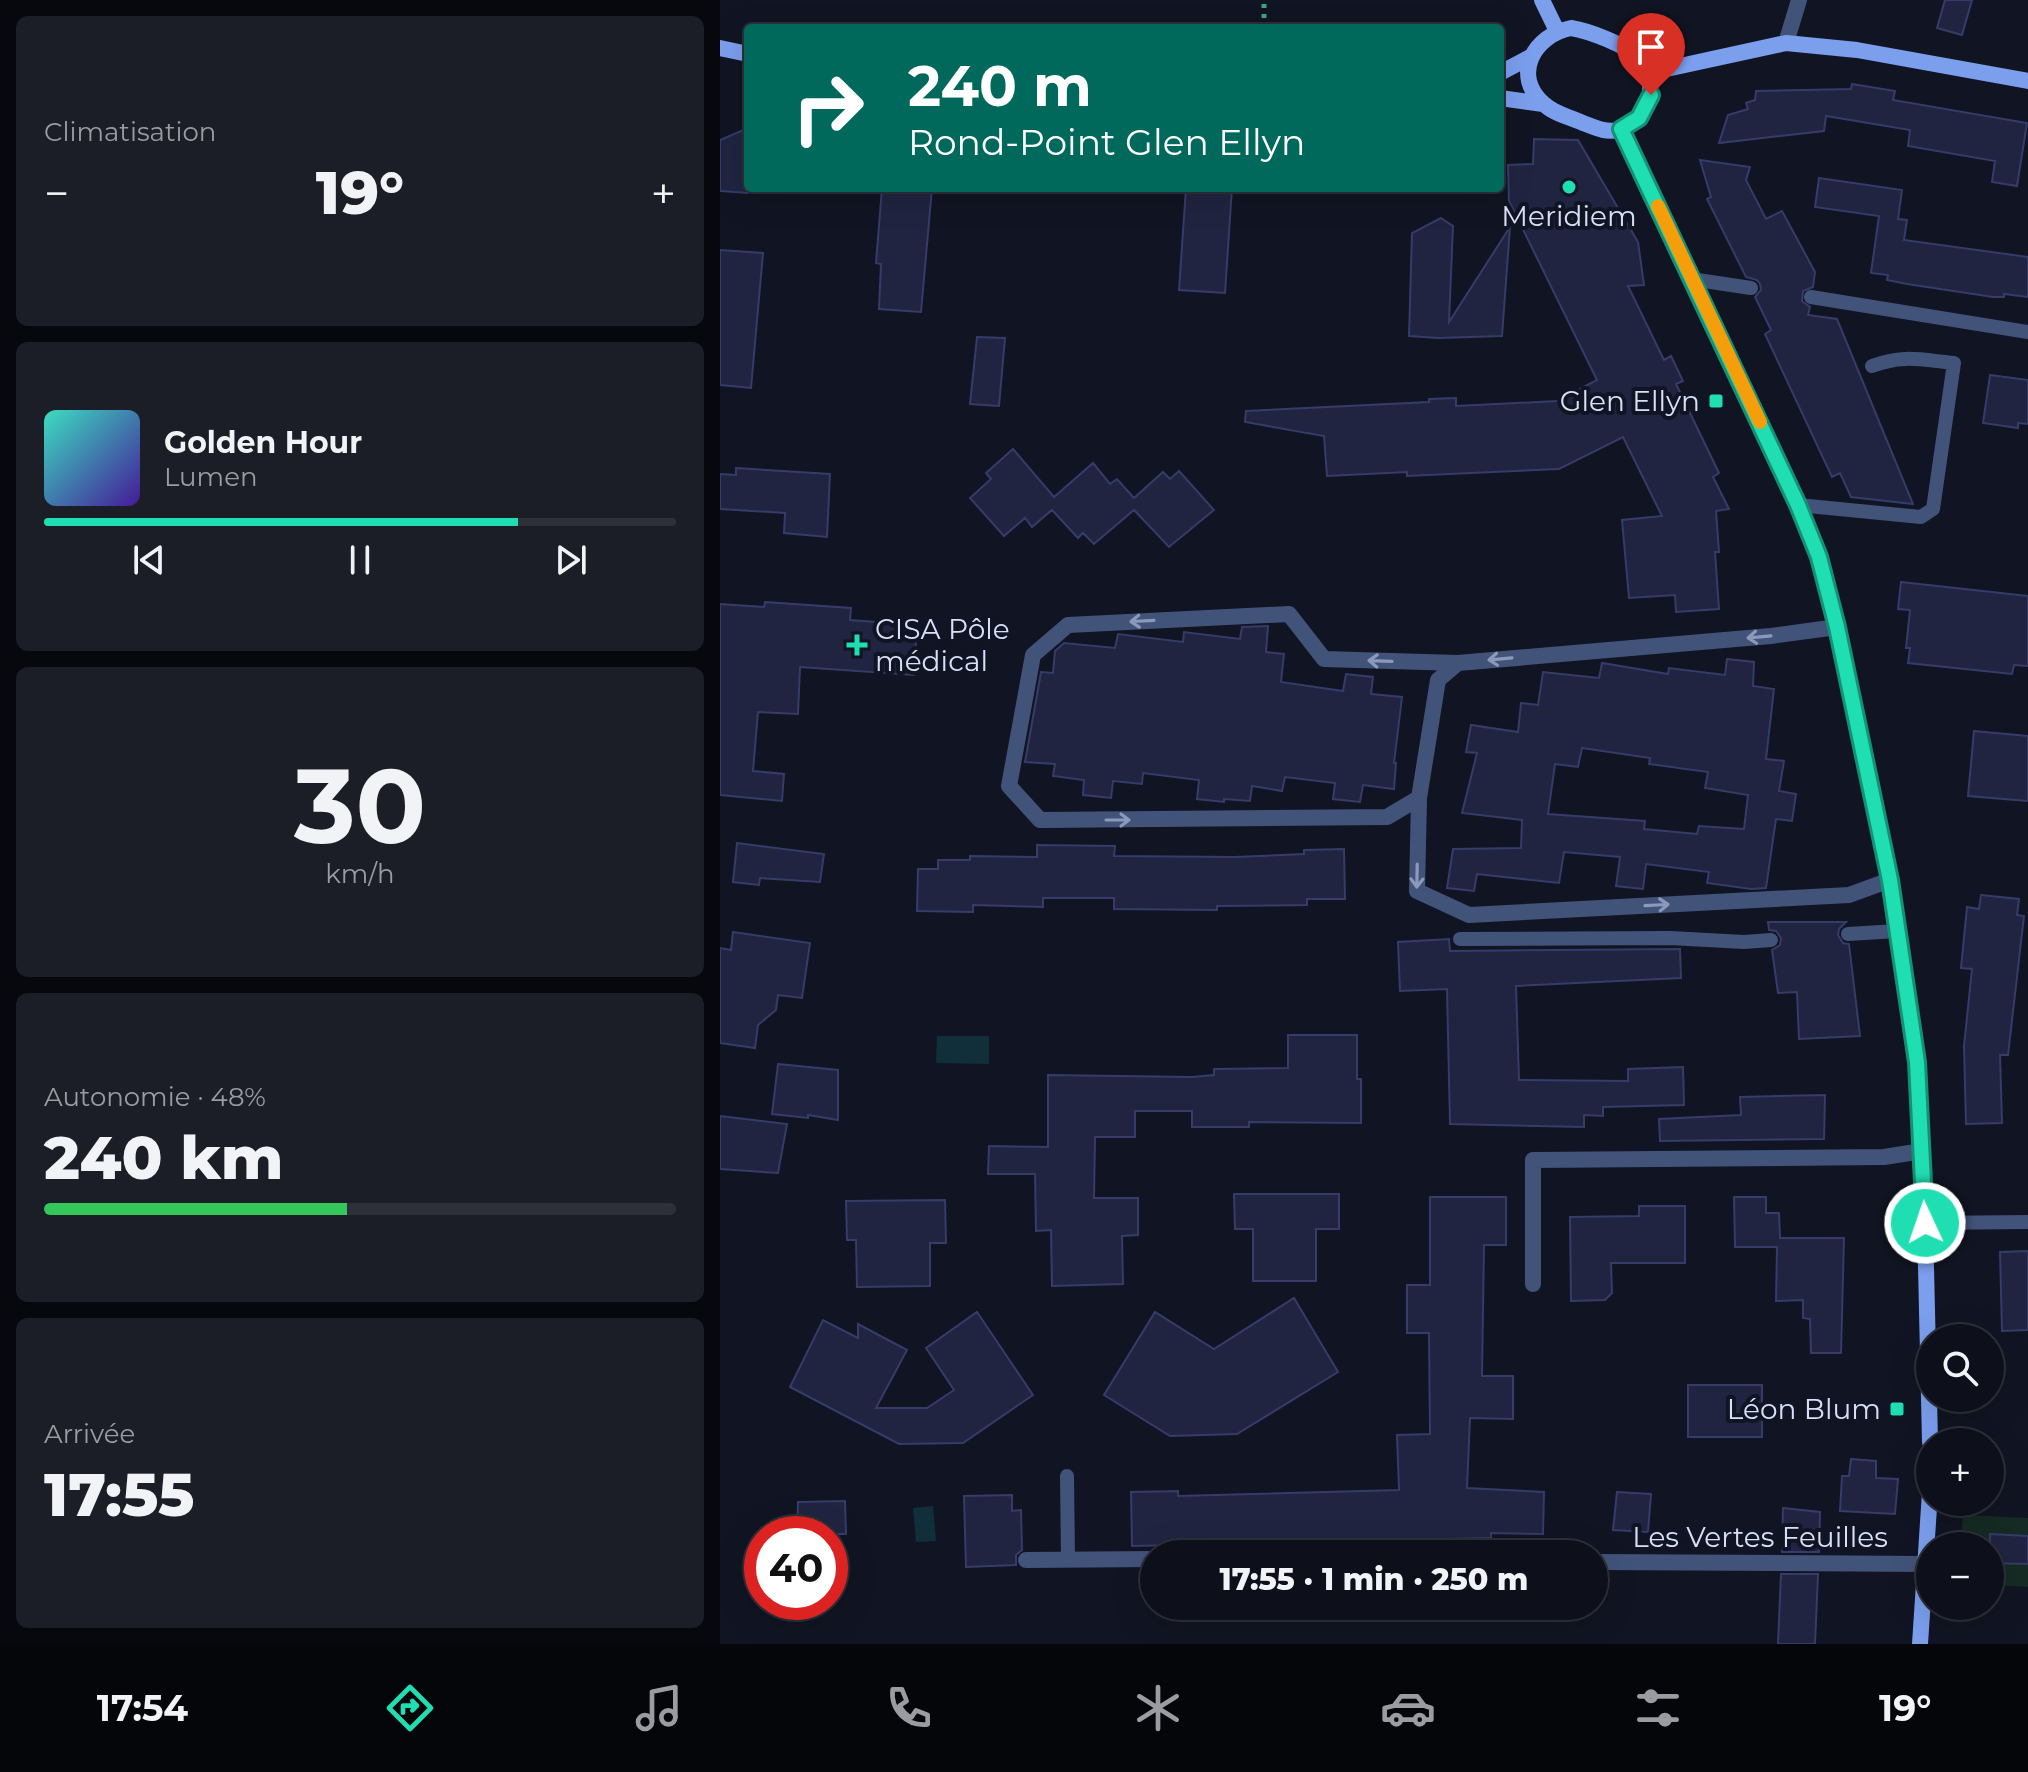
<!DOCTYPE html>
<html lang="fr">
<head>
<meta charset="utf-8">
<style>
	:root { --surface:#0d0f1a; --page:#1b1d27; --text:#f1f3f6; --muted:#9a9ca2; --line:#2d2f39; --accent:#1fdeb2 }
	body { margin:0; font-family:Montserrat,sans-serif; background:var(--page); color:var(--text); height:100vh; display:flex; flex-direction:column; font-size:30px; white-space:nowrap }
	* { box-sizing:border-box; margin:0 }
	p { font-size:26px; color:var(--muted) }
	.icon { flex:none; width:44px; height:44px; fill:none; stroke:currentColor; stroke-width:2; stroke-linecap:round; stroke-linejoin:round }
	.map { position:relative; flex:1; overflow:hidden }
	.drawer { display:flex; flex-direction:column; gap:16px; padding:16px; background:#07080e; width:720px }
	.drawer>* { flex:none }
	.top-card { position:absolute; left:24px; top:24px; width:760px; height:168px; border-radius:8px; box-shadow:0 8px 32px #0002,0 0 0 2px var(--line); background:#00695c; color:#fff; overflow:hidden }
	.controls { position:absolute; left:1196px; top:1324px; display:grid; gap:16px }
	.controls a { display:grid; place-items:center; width:88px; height:88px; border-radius:50%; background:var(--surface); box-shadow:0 8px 32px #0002,0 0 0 2px var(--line); font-size:40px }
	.speed { position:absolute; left:24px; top:1516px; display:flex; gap:16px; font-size:40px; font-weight:700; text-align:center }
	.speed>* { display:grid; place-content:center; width:104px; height:104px; border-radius:50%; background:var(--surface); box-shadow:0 8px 32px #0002,0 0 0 2px var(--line); line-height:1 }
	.speed .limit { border:12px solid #d22; background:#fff; color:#111 }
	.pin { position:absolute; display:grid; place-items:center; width:68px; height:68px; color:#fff; margin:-82px -34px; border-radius:50% 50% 50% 0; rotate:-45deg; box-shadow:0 0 8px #0007 }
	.pin .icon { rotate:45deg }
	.me { position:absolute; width:88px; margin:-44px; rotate:357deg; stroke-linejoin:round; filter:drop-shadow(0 0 6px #0008) }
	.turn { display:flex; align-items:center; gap:28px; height:168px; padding:0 32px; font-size:36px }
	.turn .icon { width:104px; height:104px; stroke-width:2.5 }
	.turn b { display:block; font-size:56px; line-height:68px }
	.big { font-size:60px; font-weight:800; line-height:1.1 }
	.drawer .tile { flex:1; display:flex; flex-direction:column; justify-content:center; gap:12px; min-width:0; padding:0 28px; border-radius:12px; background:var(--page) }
	.drawer .dial { align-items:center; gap:0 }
	.dial b { font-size:104px; line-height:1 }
	.song { display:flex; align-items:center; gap:24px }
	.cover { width:96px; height:96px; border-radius:12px; background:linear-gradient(135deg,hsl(170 70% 55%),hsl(260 70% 35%)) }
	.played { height:8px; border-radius:4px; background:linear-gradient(90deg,var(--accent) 75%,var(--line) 75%) }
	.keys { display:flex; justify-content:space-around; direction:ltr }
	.heat { display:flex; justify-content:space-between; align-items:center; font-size:44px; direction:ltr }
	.charge { height:12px; border-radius:6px; background:linear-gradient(90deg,#34c759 48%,var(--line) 0) }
	.trip { position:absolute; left:420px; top:1540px; width:468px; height:80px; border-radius:40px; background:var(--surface); box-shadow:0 8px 32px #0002,0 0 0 2px var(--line); font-weight:800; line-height:80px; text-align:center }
	.dock { display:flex; height:128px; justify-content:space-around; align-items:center; background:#05060a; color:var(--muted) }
	.dock .icon { width:56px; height:56px }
	.dock .on { color:var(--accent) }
	.dock b { font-size:36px; color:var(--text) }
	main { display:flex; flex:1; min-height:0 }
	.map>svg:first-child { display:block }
	.green { fill:#152b23 }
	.water { fill:#112e3b }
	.building { fill:#202440; stroke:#353c69; stroke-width:2; fill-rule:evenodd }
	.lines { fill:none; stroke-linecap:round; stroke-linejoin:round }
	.path { stroke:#3fa67e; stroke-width:5; stroke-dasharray:4 6; stroke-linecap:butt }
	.lane { stroke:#42537a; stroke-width:14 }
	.street { stroke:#42537a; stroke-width:16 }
	.secondary { stroke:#7b9eed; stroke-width:16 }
	.oneway { stroke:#8c99ba }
	.route-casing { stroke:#149074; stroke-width:20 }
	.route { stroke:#1fdeb2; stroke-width:14 }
	.slow { stroke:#f59e0b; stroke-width:14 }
	.poi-dot { fill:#1fdeb2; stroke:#111422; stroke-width:3 }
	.labels { text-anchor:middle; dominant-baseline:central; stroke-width:8; stroke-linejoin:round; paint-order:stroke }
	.poi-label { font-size:28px; fill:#d7dff9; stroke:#111422; text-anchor:end }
	.street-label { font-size:28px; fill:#d7dff9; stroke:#111422 }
</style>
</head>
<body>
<main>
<section class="drawer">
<div class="tile"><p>Climatisation</p>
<div class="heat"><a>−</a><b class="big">19°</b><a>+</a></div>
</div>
<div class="tile">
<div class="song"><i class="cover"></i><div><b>Golden Hour</b><p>Lumen</p></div></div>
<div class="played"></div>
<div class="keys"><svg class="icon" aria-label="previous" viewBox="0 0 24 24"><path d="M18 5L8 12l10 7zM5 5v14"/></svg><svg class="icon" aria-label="pause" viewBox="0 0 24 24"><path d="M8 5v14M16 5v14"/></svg><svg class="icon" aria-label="next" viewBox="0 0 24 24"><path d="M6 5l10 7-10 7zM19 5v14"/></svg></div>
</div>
<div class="tile dial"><b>30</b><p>km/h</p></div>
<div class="tile"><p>Autonomie · 48%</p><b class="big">240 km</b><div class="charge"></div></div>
<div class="tile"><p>Arrivée</p><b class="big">17:55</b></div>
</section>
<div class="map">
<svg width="1308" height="1644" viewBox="0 0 1308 1644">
	<rect width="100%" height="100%" fill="#111422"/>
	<!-- green -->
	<path class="green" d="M1243,1515l65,3v69l-38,-2v-39h-30z"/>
	<!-- water -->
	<path class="water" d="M217,1036h52v28l-53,-1z
		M213,1506l3,35 -20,1 -3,-34z"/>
	<!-- building -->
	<path class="building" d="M1225,0h27l-10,35 -25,-7z
		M1132,84l43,7 -2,9 134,23 -10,63 -25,-4 3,-21 -87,-15 2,-16 -84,-14 -2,15 -105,12 9,-28 20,-6 -2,-6 9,-3 1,-9 95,-2z
		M28,128v65l-28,-2v-51z
		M814,139l44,1 60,102 6,43 -16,1 36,74 7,-4 12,25 -7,3 43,89 -6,4 16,32 -13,2 3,41h-4l4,57 -43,3 -1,-17 -46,3 -7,-78 40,-4 -39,-79 -64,32 -152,7v-4l-80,4 -3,-40 -79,-14 1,-11 183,-9v-3l27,-1v8l101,-5 40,-21 -88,-179 -1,-36 25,-1z
		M980,160l50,7 -4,13 20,39 16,-8 33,61 -2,15 -10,4 -1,10 8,6 -2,8 29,4 76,185 -62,-7 -11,-24 -8,4 -67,-143 6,-4 -16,-33 6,-7 -1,-6 -3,-4 -11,-3 -39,-78 4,-2z
		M1099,178l83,12 -4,29 9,1 -3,20 124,17v40l-24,-3v3h-11l-86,-13 -20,-4 1,-5 -17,-2 8,-57 -64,-9z
		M162,188h50l-11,124 -42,-3 2,-45 -5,-1z
		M466,188h46l-7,105 -46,-3z
		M721,218l12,8 -4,96 61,-95 -8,109 -64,2 -29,-2 3,-103z
		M0,250l43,3 -12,135 -31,-3z
		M257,337l28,1 -6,68 -29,-2z
		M1270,375l38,5v44l-10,-1v5l-35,-5z
		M293,449l41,48 39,-34 17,21 7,-5 17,19 29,-26 7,7 9,-8 35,39 -45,37 -35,-37 -40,34 -11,-11 -5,5 -26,-28 -20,17 -7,-9 -21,18 -34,-38 21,-19 -5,-6z
		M16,468l94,6 -3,63 -43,-4 1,-20 -65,-4v-35l16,1z
		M1181,582l127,14v70l-14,-1 -2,9 -104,-11 2,-15h-4l4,-38 -12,-1z
		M45,602l86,6 -1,12 67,5 -3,50 -114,-8 -2,47 -40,-2 -5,59 31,3 -2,27 -62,-6v-191l44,3z
		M548,626l-2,26 18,2 -3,28 62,9 3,-17 27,3 -2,17 31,3 -8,66h2l-2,26 -31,-4 -3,17 -27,-3 2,-16 -50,-6 -3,14 -30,-5 -2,15 -26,-2v3l-27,-3 2,-19 -56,-7 -1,11 -29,-3 -2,17 -28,-3 1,-15 -31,-4 2,-12 -30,-2 16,-90 12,1 2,-22 9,-8 51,5 3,-14 65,8 1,-10 56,7 2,-12z
		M1007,659l27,3 -1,24 21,3 -8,70 18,2 -5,30 17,3 -4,27 -16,-2 -10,69 -15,1 -44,-6 2,-11 -63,-8 -3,25 -27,-3 4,-29 -56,-5 -5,31 -82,-9 -3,17 -27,-3 6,-39 68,-1 1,-28 -60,-7 15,-60 -11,-1 5,-27 47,7 3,-29 17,2 5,-33 56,6 3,-15 66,11 1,-6 56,7zM862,748l68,10 -1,6 59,8 -3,16 43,7 -4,34 -45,-3 -2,8 -53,-5 1,-8 -97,-7 7,-50 23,3z
		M1254,731l54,5v65l-60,-5z
		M17,843l87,11 -4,28 -60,-4 -1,7 -26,-3z
		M317,845l78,1 -1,10 121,1 69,-3v-4l40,-1 1,50h-38v6l-90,1v4l-103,-1v-11h-71v9l-70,-2v7l-56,-1 1,-42h20v-9h32v-4l67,1z
		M1261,895l38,4 -2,16 7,1 -16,139h-8l2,68 -36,1 -2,-78 8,-77 -11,-1 6,-61 12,2z
		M1048,922h78l-7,7 -1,6 5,8 6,1 11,92 -61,3 -2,-47 -19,1 -6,-43 8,-5 1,-7 -5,-7 -7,-1z
		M13,932l77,11 -8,55 -24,-3 -2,15 -18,15 -3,23 -35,-5v-95l11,2z
		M729,939l1,12 230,-2 1,29 -165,8 3,94 109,1v-12l55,-2 1,38 -81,2v9l-19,-1v12l-134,-3 -3,-135 -47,2 -2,-49z
		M568,1035h69v44h4v44l-112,-1v5h-57v-16h-57v26h-40l-1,61h44v37l-16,1 1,48 -71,2 -1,-56 -15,1 -1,-57h-47l1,-28 59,1v-72l144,2 22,-2v-6l74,-1z
		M58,1064l60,6v50l-30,-5v3l-36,-4z
		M1105,1095l-1,44 -164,2 -1,-22 82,-4 -1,-18z
		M0,1116l67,8 -9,49 -58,-4z
		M514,1194h105v35h-23v52h-63v-52h-18z
		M710,1197h76v48h-22l-2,131h31v43l-43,-1 -3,70 77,4 -1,42 -52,-1v5l-359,8 -1,-54 47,-1v5l221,-6 -2,-55 33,-1 -1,-101h-22v-48h23z
		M1014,1197h32v16h13l1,25h64l-3,115h-30l-1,-34 -7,-1v-18l-27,1 1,-54h-42z
		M225,1200l1,43h-16v43l-73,1 -1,-47h-9l-1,-39z
		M919,1206h46v57h-74l1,30 -7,7 -34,1 -1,-84 69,-1z
		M1308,1251v79l-26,1 -2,-79z
		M574,1298l44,74 -101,62 -67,2 -66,-41 51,-83 59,37z
		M257,1312l56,83 -70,48 -64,1 -109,-57 33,-67 35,18v-14l49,26 -31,58h51l27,-18 -28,-42z
		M968,1385h74v52h-74z
		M1131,1459l25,2v17l22,1 -3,35 -55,-3 2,-35h7z
		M897,1492l34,2 -3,38 -35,-2z
		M292,1495v16l9,-1 1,40 -6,5v10l-50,2 -2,-71z
		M125,1501l1,33h-49l1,-32z
		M1063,1508l37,4 -1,40h-37z
		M1270,1534l38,2v28l-38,-1z
		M1061,1574h37l-3,70h-37z"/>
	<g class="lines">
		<!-- path -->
		<path class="path" d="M544,28v-28"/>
		<!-- lane -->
		<path class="lane" d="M971,279l60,9
			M1091,297l217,35
			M1078,505l123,12 12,-8 21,-146c-32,-3 -51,-9 -82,3
			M1128,934l49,-3
			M740,939l210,-1 74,4 27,-2
			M1205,1223l103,-1
			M347,1476l1,83"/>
		<!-- street -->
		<path class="street" d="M1066,43l13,-43
			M1117,627l-66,9 -313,27 -20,17 -19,118 -2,93 52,24 380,-20 41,-15
			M699,798l-32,19 -347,3 -31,-34 24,-131 35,-30 221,-11 35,45 134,4
			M813,1284v-124l351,-3 38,-6
			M306,1560l128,-1
			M874,1562l331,2"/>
		<!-- secondary -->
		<path class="secondary" d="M822,0l15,31
			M851,28c19,3 54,17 67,29 23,24 12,65 -20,73 -13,3 -24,-3 -35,-7 -13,-6 -29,-9 -39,-19 -33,-28 -10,-69 27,-76z
			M0,48l28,6
			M780,73l32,-17
			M928,73l138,-30 71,7 171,31
			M780,98l43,6
			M901,129l177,376 21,52 18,70 53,253 27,182 8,161 5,219
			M1200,1644l10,-152"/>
	</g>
	<!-- one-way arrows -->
	<defs><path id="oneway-shaft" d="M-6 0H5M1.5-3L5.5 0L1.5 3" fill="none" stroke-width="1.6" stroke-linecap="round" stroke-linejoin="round" transform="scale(2)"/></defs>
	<g class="oneway">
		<use href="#oneway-shaft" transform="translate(422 621) rotate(177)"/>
		<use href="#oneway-shaft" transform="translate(1039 637) rotate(175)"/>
		<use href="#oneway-shaft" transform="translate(780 659) rotate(175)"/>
		<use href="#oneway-shaft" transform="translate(660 661) rotate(-178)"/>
		<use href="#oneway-shaft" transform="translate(398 820)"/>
		<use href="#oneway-shaft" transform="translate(697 876) rotate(91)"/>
		<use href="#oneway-shaft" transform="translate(937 905) rotate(-3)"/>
	</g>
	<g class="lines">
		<!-- route casing -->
		<g class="route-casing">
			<path id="route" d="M931,95l-12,23 -18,11 177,376 21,52 18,70 53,253 27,182 8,161"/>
		</g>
		<!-- route -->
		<use href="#route" class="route"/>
		<!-- slow -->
		<path class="slow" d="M938,206l102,216"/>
	</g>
	<!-- markers -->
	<g class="poi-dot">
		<circle cx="849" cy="187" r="8"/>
		<rect x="988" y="393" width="16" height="16" rx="4"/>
		<path d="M133 633h8v8h8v8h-8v8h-8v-8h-8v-8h8z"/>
		<rect x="1169" y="1401" width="16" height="16" rx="4"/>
	</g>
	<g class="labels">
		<!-- poi labels -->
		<g class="poi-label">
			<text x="849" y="216" text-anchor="middle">Meridiem</text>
			<text x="980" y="401">Glen Ellyn</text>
			<text x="155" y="629" text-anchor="start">CISA Pôle<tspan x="155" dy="32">médical</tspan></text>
			<text x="1161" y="1409">Léon Blum</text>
		</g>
		<!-- street labels -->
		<g class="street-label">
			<text x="1040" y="1537">Les Vertes Feuilles</text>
		</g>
	</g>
</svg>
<div class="controls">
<a><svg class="icon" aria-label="search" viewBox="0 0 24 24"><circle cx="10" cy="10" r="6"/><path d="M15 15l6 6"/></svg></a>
<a>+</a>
<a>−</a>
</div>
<div class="speed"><div class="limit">40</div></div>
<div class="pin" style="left:931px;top:95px;background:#d93025"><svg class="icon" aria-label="arrive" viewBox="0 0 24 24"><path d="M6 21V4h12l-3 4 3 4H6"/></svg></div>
<svg class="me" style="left:1205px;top:1223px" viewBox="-20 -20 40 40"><circle r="17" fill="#1fdeb2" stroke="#fff" stroke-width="3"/><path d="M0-11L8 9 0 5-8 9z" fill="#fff"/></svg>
<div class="trip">17:55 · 1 min · 250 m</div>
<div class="top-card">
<div class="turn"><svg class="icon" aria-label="right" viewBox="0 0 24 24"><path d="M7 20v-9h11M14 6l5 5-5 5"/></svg><div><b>240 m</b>Rond-Point Glen Ellyn</div></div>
</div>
</div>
</main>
<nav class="dock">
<b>17:54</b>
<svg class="icon on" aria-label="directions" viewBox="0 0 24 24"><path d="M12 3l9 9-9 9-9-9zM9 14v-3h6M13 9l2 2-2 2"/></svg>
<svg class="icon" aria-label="music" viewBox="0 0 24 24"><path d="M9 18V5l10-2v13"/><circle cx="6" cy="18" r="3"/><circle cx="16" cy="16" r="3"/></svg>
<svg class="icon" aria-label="phone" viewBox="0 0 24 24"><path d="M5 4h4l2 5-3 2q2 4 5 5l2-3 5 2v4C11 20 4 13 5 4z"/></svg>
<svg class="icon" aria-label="climate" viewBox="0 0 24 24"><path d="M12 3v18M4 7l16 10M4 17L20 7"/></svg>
<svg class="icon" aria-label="car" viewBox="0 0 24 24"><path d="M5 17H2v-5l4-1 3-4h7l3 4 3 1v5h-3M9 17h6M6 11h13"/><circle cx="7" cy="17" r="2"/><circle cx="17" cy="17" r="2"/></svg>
<svg class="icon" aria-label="filters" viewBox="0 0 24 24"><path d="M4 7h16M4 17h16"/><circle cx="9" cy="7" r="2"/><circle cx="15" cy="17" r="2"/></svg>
<b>19°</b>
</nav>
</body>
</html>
